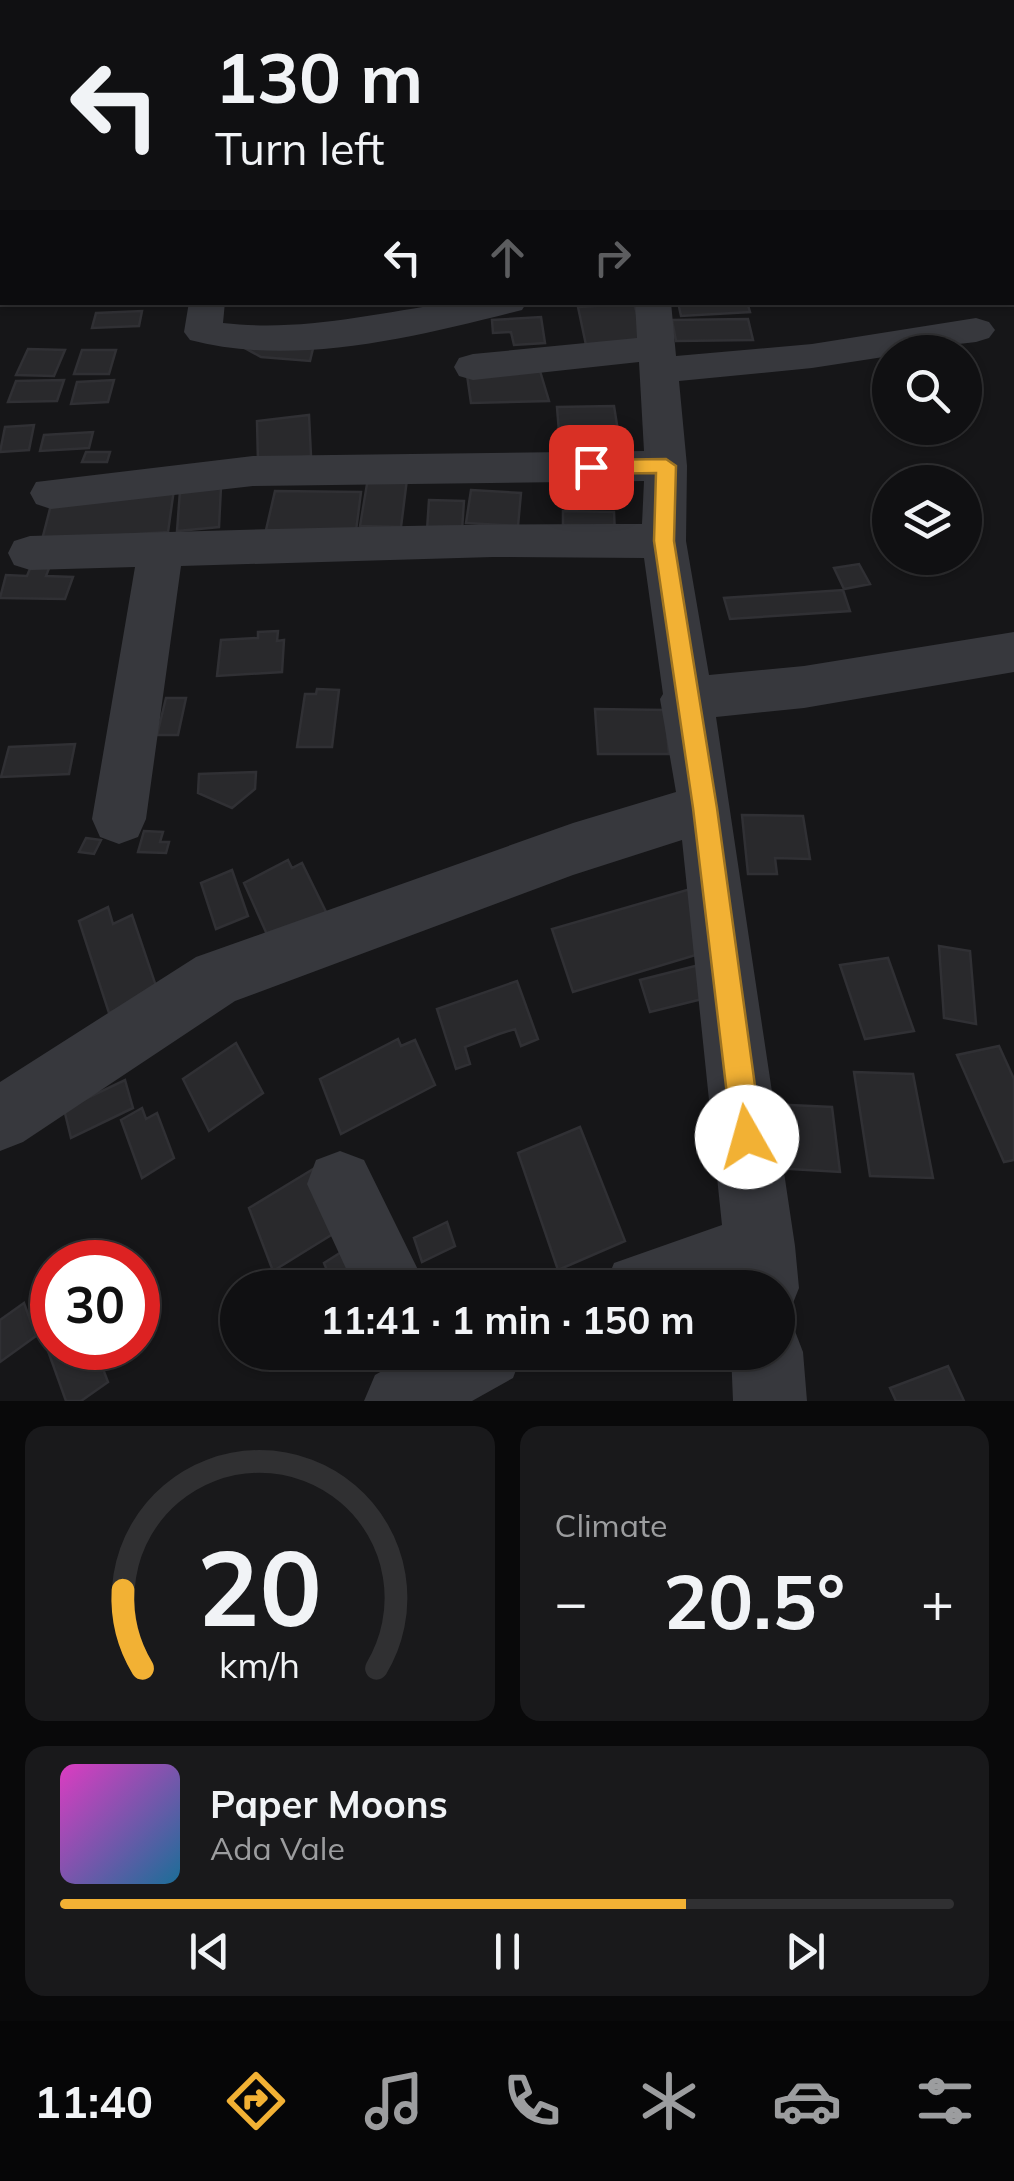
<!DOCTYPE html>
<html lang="en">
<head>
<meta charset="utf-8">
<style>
	:root { --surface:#101012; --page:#19191b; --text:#f1f3f6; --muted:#9c9d9f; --line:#303032; --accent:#f2b134 }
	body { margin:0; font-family:Mulish,sans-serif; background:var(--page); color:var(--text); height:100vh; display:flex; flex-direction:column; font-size:38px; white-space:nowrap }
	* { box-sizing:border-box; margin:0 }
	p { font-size:32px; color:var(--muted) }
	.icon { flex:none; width:55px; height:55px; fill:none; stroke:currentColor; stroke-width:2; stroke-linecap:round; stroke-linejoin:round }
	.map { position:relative; height:1401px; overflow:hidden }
	.sheet { display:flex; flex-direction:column; gap:25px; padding:25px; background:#09090a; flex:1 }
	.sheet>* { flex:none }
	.hud { position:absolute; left:0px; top:0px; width:1015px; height:305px; box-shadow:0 2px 8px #0004,0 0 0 2px var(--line); background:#101012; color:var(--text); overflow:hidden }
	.fabs { position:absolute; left:872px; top:335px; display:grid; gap:20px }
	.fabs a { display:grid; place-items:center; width:110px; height:110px; border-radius:50%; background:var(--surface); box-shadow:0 2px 8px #0004,0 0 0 2px var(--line); font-size:50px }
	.speed { position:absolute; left:30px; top:1240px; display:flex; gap:20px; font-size:50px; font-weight:700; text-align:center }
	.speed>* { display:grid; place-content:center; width:130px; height:130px; border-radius:50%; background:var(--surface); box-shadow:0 2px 8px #0004,0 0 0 2px var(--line); line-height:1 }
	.speed .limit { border:15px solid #d22; background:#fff; color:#111 }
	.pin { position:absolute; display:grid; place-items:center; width:85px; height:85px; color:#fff; margin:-42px; border-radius:20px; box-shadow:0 5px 15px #0006 }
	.me { position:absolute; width:110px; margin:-55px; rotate:353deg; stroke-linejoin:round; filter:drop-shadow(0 0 8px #0008) }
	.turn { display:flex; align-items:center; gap:35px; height:210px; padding:0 50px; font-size:45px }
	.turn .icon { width:130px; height:130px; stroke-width:2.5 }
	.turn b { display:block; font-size:70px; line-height:85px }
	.lanes { display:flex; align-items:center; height:95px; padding:0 50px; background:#0003; justify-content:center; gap:50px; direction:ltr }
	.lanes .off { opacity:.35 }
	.big { font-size:75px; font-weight:700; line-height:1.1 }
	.sheet .card { flex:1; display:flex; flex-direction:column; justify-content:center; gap:15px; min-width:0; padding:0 35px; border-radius:20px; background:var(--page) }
	.sheet .dial { align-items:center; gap:0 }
	.dial svg { height:260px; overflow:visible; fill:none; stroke:var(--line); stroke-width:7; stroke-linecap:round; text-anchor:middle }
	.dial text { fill:var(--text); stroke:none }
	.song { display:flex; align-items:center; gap:30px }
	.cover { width:120px; height:120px; border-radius:15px; background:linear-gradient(135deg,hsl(310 70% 55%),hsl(200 70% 35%)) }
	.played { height:10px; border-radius:5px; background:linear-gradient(90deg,var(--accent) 70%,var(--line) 70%) }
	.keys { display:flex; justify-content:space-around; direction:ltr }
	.heat { display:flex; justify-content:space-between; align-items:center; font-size:55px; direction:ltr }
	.sheet .tiles { flex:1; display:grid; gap:25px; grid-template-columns:1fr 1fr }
	.card:last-child { grid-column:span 2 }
	.trip { position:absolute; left:220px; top:1270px; width:575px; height:100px; border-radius:50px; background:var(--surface); box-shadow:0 2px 8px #0004,0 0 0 2px var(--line); font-weight:700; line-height:100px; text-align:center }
	.tab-bar { display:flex; height:160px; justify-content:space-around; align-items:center; background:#060607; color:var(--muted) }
	.tab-bar .icon { width:70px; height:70px }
	.tab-bar .current { color:var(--accent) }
	.tab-bar b { font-size:45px; color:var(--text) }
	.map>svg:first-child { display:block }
	.water { fill:#2c353c }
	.building { fill:#29292c; stroke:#303034; stroke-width:2.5 }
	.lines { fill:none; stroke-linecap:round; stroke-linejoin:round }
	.minor { fill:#37383d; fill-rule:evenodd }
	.route { fill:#f2b134; stroke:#9d7322; stroke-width:2.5 }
</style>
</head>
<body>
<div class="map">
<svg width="1014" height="1401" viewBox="0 0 1014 1401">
	<rect width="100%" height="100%" fill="#161618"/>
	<!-- water -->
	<path class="water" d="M712,0h302v156l-2,-154z"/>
	<!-- building -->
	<path class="building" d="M678,302h69l3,10 -69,4z
		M634,304l11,38 -59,3 -8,-38z
		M142,311l-3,15 -47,2 4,-15z
		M541,317l4,26 -31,2 -3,-13 -18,1 -1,-13z
		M748,319l5,21 -77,1 -4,-21z
		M316,336l-6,25 -49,-4 -20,-11z
		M28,349l37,1 -11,26 -38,-1z
		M82,350h34l-7,24h-35z
		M540,371l9,30 -78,2 -4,-28z
		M64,380l-7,21 -49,1 8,-21z
		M114,380l-6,22 -37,2 6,-22z
		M614,406l4,25 -59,1 -2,-25z
		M309,415l2,41 -53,6 -1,-41z
		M34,425l-5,25 -29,2 5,-25z
		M93,432l-4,16 -49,3 4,-16z
		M623,433l3,22h-31l-2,-21z
		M86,452h24l-3,10h-25z
		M368,478l39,1 -6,48 -41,-1z
		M221,487l-2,40 -42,4 3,-40z
		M174,489l-6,43 -126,8 11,-43z
		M471,490l50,3 -3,33 -52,-3z
		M275,491l86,1 -5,39 -90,-1z
		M429,500l35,1 -2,29h-35z
		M563,511l51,1 1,23 -52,-1z
		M36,554l18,1 -8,21 27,1 -8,22 -65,-1 6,-23 21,1z
		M859,564l11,20 -26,5 -10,-21z
		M843,590l7,21 -120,8 -6,-21z
		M278,631l-1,10 7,-1 -2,32 -65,4 4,-36 37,-2v-6z
		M317,689l22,1 -7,57h-35l8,-53h11z
		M166,698h20l-8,37h-21z
		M595,709l70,1 4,44h-71z
		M75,744l-6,30 -68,3 8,-30z
		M256,772l-1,17 -23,19 -34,-15 1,-19z
		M742,815l61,1 7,43 -35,-1 2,16h-29z
		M144,831l19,1 -3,10h9l-3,11 -28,-1z
		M86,838l15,2 -7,14 -15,-2z
		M288,860l4,8 10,-5 28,57 -56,30 -30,-67z
		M232,870l16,46 -32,13 -15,-46z
		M694,888l25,60 -146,44 -21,-63z
		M108,907l5,17 19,-9 25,74 -48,24 -30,-92z
		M939,946l31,5 6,73 -32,-6z
		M888,958l26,73 -49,8 -25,-74z
		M715,961l11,32 -76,19 -10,-32z
		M517,981l21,58 -17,7 -6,-17 -16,5 -34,13 5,17 -14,5 -19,-60z
		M398,1039l3,7 14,-6 20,45 -94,49 -21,-55z
		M236,1043l27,50 -54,38 -26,-52z
		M999,1046l15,33v81l-10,2 -47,-107z
		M854,1072l59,2 20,104 -63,-2z
		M125,1080l8,28 -62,30 -7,-29z
		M768,1104l64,3 8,65 -66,-4z
		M142,1108l4,11 11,-6 17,45 -32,20 -21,-58z
		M580,1127l45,114 -67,29 -40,-117z
		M323,1163l26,61 -76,47 -24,-63z
		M447,1222l8,24 -33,16 -8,-24z
		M365,1237l22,51h-53l-10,-25z
		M24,1303l12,33 -36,26v-42z
		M52,1345l43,3 13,34 -27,19h-15l-19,-53z
		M948,1366l16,35h-68l-6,-13z"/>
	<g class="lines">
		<!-- minor -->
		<path class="minor" d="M346,0h29l1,2h-28z
			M423,0h26v2h-26z
			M189,302h36l-2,21c77,9 150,-9 225,-20 26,-3 53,-1 79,-1l-5,8c-103,26 -227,58 -332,30l-6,-8z
			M635,302h36l5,54 136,-12 164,-26 13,4 6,8 -6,8 -13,4 -86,10v4l-78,12 -133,13 8,85 -1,75 23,134 95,-9 210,-34v40l-210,36 -88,9 79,529 4,42 -10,25 -11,4v-29h-174l10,-25 108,-38 -40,-385 -109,35 -338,126 -212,141 -23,9v-69l196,-125 377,-134 103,-31 -16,-93 3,-5 -19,-136 -151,-1 -312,9 -35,253 -8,18 -19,7 -19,-7 -8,-18 43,-252 -105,3 -16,-5 -6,-12 6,-12 16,-5c204,-6 408,-13 612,-12l2,-43 -391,5 -202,23 -15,-5 -6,-11 6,-11 217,-26 391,-5 -5,-89 -166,18 -14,-4 -5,-9 5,-9 14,-4 164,-16z
			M340,1151l24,9 63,128h-72l-48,-104 9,-24z
			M778,1320l15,6 10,26 4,49h-74l-2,-49h47z
			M415,1352h108l-10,26 -41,23h-108l11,-26z"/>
	</g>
	<!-- route -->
	<path class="route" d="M666,459l10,7 -2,75 43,267 45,329 -4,10 -11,5 -10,-5 -5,-10 -39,-329 -39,-267 2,-68 -65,1 -10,-7 10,-7z"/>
</svg>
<div class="fabs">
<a><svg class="icon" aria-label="search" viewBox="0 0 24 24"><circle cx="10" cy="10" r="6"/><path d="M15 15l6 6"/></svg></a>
<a><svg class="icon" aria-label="layers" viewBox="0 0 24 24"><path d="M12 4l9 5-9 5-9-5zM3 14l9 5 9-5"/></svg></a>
</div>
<div class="speed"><div class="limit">30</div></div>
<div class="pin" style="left:591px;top:467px;background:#d93025"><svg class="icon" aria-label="arrive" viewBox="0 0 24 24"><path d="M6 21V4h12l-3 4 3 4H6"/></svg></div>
<svg class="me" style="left:747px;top:1137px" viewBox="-20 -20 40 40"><circle r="19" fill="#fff"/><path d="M0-13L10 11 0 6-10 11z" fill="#f2b134"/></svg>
<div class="trip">11:41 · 1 min · 150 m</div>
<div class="hud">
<div class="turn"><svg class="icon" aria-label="left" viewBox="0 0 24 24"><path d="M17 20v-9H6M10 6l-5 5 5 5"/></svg><div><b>130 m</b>Turn left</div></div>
<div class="lanes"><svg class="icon" aria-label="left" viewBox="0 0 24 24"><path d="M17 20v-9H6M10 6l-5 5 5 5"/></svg><svg class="icon off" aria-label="ahead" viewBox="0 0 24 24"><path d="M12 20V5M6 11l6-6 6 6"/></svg><svg class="icon off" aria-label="right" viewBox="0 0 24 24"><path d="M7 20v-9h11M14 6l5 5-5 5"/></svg></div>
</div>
</div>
<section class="sheet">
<div class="tiles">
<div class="card dial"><svg viewBox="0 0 100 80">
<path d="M14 69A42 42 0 1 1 86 69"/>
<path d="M14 69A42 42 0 0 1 8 45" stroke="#f2b134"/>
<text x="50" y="56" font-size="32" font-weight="700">20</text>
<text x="50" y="72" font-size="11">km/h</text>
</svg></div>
<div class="card"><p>Climate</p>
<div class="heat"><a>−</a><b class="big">20.5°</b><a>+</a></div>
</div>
<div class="card">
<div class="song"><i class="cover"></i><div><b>Paper Moons</b><p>Ada Vale</p></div></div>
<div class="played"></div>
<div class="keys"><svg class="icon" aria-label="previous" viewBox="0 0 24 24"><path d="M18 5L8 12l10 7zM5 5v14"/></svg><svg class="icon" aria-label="pause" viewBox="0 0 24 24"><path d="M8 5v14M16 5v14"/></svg><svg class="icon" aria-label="next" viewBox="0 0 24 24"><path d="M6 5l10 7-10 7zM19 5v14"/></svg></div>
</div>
</div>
</section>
<nav class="tab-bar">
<b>11:40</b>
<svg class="icon current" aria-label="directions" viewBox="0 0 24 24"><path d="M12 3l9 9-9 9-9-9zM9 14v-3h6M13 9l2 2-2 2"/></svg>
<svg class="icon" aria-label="music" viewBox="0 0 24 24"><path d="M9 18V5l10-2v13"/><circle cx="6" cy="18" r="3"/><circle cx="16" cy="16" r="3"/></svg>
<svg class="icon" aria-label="phone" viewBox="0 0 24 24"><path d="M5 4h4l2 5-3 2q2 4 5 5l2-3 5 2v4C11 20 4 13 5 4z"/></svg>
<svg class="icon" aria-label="climate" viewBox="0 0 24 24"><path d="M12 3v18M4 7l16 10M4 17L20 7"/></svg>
<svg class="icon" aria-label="car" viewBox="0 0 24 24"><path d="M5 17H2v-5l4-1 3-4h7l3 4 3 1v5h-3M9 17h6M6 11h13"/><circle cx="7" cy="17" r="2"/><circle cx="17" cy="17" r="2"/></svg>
<svg class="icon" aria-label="filters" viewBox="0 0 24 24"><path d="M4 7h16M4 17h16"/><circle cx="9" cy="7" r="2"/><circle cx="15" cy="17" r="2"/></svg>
</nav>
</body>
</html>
